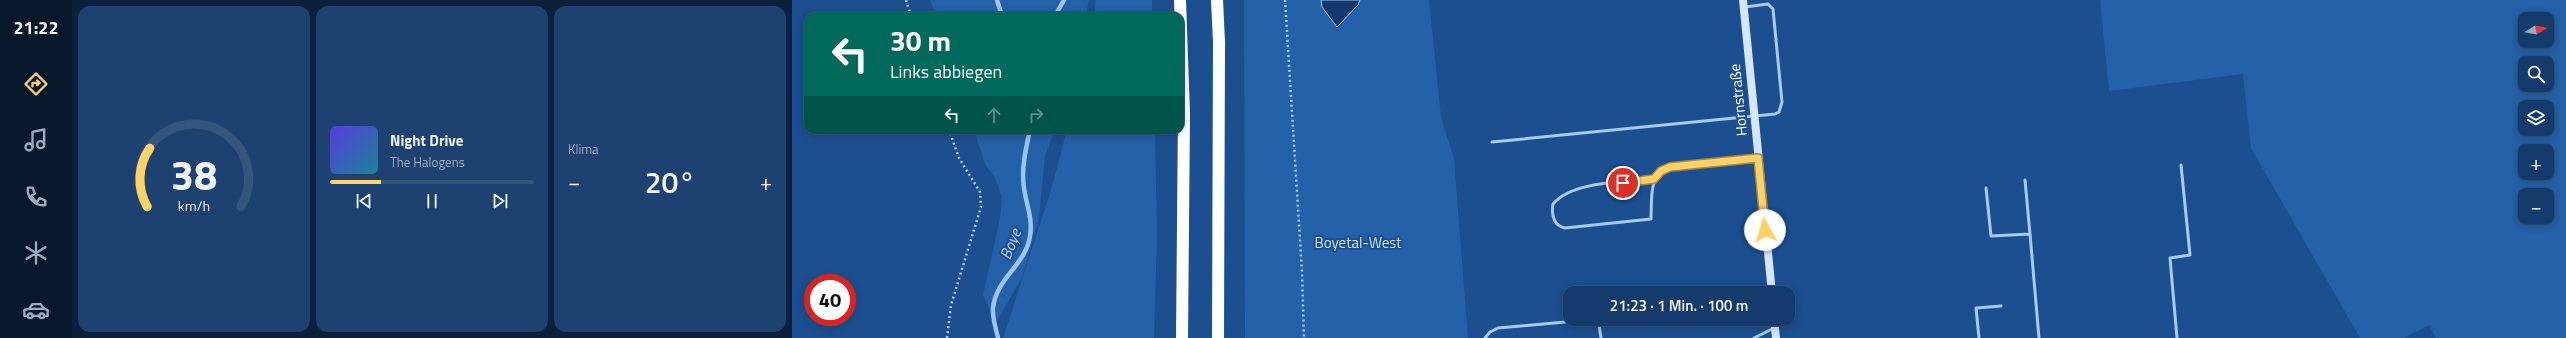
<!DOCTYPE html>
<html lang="de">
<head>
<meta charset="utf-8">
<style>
	:root { --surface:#143b6b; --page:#1d4271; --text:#f1f3f6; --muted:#9dadc1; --line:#33557e; --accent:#ffd166 }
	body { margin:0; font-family:"Titillium Web",sans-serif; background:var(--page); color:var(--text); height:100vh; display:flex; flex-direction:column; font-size:15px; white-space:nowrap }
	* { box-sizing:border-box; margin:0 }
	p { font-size:13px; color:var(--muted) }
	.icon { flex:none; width:22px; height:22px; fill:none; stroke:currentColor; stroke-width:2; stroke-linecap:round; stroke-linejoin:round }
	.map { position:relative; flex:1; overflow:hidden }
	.panel { display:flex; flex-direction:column; gap:6px; padding:6px; background:#0b203b; width:720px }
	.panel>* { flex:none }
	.banner { position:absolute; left:12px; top:12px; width:380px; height:122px; border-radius:12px; box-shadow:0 2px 10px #0003,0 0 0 1px var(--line); background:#00695c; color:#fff; overflow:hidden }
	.needle { width:26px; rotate:79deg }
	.tools { position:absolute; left:1726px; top:12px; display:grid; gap:8px }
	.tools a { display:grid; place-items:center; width:36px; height:36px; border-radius:8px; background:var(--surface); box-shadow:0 2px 10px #0003,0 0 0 1px var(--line); font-size:20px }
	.speed { position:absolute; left:12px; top:274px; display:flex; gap:8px; font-size:20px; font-weight:700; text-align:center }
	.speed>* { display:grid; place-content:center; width:52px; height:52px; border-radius:50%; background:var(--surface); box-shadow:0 2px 10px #0003,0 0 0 1px var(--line); line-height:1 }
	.speed .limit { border:6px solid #d22; background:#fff; color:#111 }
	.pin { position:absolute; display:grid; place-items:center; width:34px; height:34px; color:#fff; margin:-17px; border:2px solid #fff; border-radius:50%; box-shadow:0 1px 4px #0007 }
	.me { position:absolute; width:44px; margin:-22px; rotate:354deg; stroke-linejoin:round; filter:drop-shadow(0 0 3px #0008) }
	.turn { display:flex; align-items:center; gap:14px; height:84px; padding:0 20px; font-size:18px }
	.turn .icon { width:52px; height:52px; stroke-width:2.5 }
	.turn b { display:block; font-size:28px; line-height:34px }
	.lanes { display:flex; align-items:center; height:38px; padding:0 20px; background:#0003; justify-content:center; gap:20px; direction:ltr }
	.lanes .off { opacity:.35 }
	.big { font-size:30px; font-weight:600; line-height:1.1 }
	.panel .card { flex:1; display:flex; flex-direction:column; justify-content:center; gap:6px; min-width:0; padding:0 14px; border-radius:12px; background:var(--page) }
	.panel .dial { align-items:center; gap:0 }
	.dial svg { height:104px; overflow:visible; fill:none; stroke:var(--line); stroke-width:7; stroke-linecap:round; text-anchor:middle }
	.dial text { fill:var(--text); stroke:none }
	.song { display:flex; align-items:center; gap:12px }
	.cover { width:48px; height:48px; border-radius:6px; background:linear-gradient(135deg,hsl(250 70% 55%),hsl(190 70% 35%)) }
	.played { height:4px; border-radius:2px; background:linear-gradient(90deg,var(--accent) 25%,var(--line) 25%) }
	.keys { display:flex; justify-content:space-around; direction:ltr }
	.heat { display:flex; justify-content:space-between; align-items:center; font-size:22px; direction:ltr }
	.panel .tiles { flex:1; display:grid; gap:6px; grid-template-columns:repeat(3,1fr) }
	.trip { position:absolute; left:771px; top:286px; width:232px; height:40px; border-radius:12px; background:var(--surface); box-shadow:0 2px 10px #0003,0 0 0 1px var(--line); font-weight:600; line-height:40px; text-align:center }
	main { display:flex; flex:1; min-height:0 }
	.menu { display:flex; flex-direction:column; width:72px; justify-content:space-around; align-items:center; background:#08182b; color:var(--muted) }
	.menu .icon { width:28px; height:28px }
	.menu .active { color:var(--accent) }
	.menu b { font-size:18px; color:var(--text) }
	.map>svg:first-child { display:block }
	.green { fill:#2461a8; fill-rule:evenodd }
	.water { fill:#123a6d; stroke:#9cc4f0 }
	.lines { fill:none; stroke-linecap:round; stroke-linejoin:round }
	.stream { stroke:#9cc4f0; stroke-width:4.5 }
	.path { stroke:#a9c9ee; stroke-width:2.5; stroke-dasharray:2 3; stroke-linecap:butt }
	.lane { stroke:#a9c9ee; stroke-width:3 }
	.secondary { stroke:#d6e6fa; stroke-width:8 }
	.highway { stroke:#fff; stroke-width:12 }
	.route-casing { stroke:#a68842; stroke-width:10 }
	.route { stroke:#ffd166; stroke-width:7 }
	.labels { text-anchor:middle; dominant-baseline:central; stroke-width:4; stroke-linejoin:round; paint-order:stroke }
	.street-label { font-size:15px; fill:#fff; stroke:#1b4f8f }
	.park-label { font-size:15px; fill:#cfe3fa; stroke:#1b4f8f }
	.water-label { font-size:16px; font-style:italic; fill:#b5d3f5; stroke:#1b4f8f }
</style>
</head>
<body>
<main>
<nav class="menu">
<b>21:22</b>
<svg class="icon active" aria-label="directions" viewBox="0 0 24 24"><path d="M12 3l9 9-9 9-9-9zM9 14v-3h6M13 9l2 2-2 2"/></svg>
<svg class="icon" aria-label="music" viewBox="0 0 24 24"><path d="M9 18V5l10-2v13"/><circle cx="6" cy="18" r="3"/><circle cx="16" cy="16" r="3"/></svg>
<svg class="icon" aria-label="phone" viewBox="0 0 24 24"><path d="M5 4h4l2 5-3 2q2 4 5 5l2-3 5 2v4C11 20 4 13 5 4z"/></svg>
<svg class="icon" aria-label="climate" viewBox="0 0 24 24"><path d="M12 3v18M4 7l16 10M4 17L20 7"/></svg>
<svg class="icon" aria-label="car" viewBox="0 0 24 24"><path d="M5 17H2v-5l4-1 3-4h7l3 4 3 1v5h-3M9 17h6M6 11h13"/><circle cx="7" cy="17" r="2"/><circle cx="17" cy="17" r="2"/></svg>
</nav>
<section class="panel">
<div class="tiles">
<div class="card dial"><svg viewBox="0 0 100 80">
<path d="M14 69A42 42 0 1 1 86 69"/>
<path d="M14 69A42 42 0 0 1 16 24" stroke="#ffd166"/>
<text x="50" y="56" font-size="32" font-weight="700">38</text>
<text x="50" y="72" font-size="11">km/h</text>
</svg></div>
<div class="card">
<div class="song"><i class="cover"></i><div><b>Night Drive</b><p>The Halogens</p></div></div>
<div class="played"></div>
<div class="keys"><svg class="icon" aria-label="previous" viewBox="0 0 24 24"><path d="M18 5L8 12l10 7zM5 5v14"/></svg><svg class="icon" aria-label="pause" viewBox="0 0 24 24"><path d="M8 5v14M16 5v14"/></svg><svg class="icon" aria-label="next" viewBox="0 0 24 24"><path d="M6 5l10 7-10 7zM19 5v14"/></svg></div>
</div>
<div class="card"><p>Klima</p>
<div class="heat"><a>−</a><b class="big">20°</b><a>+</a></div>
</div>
</div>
</section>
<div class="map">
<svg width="1774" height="338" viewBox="0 0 1774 338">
	<rect width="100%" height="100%" fill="#1b4f8f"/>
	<!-- green -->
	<path class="green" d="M138,0h159l-3,16h-150z
		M304,0h56v16h-58z
		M452,0h185l12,117 13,42 14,179h-223z
		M1308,0h466v338h-130l-7,-13 -25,13h-44l-109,-190 -8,-74 -134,17zM1733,19h22v22h-22zM1733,63h22v22h-22zM1733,107h22v22h-22zM1733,151h22v22h-22zM1733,195h22v22h-22z
		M182,130h81l-10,26 -6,62 -17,60 -26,44 -13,-27 17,-77 2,-21 -7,-19 -10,-14z
		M275,130h88l2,105 -3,103h-151l48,-148z"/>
	<!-- water -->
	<path class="water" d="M529,0h39l-2,5 -21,22 -15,-20z"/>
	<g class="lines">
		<!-- stream -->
		<path class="stream" d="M205,0l5,16
			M263,16l9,-16
			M206,338c-2,-9 -6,-21 -5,-30 3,-30 33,-43 37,-72 3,-18 -4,-32 -6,-48 -3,-19 2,-40 6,-58"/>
		<!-- path -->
		<path class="path" d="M114,0l5,16
			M493,0l17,272 2,66
			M155,338l4,-33 30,-98 -1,-15 -21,-34 -10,-28"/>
		<!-- lane -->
		<path class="lane" d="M700,142l283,-28 4,-2 3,-10 -9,-93 -5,-5 -23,3
			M862,179c-29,3 -82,2 -101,25 -2,11 1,22 12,24l86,-9c1,-22 -3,-43 19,-52l88,-9
			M1233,180l5,54
			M1194,188l5,48 39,-2 9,104
			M693,338l5,-6 8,-4 100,-9 3,19
			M962,338l20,-10
			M1187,338l-3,-30 25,-2
			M1385,338l-7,-80 20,-3 -9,-90"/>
		<!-- secondary -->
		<path class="secondary" d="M951,0l29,293
			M982,319l2,19"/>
		<!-- highway -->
		<path class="highway" d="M388,0l4,113 -2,225
			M425,0l2,42 -1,296"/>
	</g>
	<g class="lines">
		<!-- route casing -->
		<g class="route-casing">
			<path id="route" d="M831,183l31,-4 7,-8 9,-4 88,-9 7,72"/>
		</g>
		<!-- route -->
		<use href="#route" class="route"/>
	</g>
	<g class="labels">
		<!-- street labels -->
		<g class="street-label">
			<text transform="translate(946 100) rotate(-96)">Hornstraße</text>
		</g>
		<!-- park labels -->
		<g class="park-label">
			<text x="566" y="242">Boyetal-West</text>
		</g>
		<!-- water labels -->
		<g class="water-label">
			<text transform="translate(218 244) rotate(-68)">Boye</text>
		</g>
	</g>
</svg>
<div class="tools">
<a><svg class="needle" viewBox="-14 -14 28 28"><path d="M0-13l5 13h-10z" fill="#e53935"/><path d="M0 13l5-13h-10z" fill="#9dadc1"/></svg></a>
<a><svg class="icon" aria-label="search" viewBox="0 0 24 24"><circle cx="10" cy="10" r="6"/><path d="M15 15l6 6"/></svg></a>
<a><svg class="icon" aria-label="layers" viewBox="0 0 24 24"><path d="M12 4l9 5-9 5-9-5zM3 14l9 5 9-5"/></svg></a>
<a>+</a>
<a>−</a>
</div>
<div class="speed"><div class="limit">40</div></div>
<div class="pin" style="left:831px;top:183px;background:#d93025"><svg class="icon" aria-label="arrive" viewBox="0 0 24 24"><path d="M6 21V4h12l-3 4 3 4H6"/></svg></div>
<svg class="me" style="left:973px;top:230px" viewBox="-20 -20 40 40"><circle r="19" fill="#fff"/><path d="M0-13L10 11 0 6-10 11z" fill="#ffd166"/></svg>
<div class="trip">21:23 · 1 Min. · 100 m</div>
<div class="banner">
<div class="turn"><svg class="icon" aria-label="left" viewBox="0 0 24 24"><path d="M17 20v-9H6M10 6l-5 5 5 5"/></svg><div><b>30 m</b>Links abbiegen</div></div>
<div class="lanes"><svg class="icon" aria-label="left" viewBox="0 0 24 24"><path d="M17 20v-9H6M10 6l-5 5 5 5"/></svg><svg class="icon off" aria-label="ahead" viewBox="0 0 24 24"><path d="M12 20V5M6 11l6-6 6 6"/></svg><svg class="icon off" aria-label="right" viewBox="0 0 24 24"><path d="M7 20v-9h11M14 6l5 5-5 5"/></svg></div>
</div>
</div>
</main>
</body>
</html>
